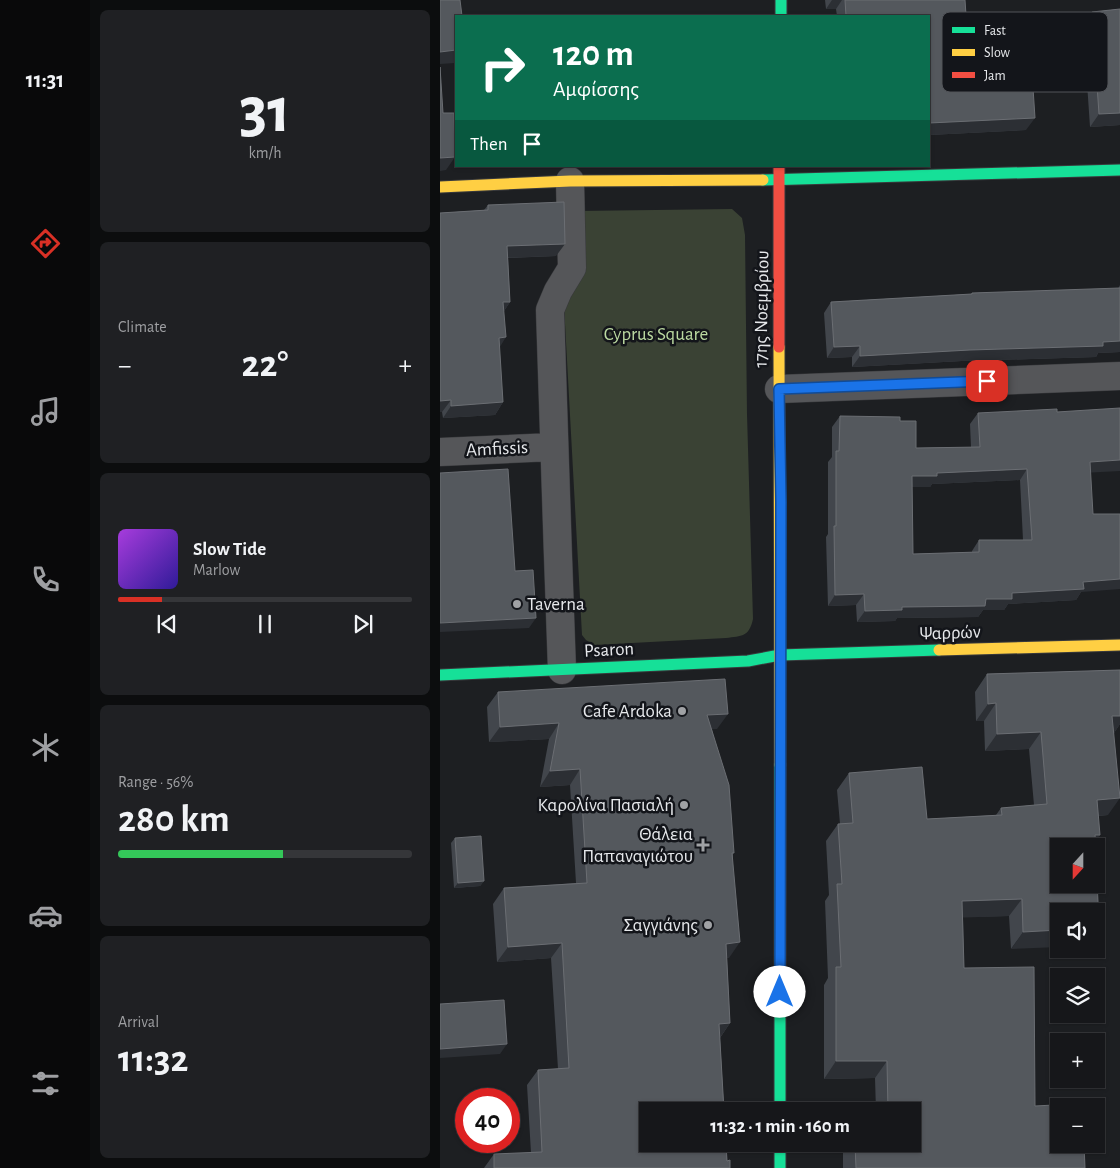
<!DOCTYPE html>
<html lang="en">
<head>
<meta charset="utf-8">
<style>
	:root { --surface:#16171a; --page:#1f2023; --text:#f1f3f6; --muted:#9e9fa2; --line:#353639; --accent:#d93025 }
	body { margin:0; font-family:"Alegreya Sans",sans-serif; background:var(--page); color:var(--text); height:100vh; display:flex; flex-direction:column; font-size:19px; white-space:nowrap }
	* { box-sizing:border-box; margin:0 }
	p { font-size:16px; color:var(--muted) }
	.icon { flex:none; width:28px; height:28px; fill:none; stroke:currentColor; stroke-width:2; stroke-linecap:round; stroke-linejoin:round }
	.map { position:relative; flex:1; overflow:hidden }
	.side { display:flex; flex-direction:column; gap:10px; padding:10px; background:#0c0d0e; width:350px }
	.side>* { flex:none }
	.hud { position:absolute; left:15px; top:15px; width:475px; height:152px; border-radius:0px; box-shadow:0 1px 4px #0004,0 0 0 1px var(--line); background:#0b6e4f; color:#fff; overflow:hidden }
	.needle { width:32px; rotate:201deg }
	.buttons { position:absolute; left:610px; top:838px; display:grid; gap:10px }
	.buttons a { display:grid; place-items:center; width:55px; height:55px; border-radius:0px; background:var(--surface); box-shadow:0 1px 4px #0004,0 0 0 1px var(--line); font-size:25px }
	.speed { position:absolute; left:15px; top:1088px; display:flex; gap:10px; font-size:25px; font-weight:700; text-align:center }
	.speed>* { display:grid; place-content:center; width:65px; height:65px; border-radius:50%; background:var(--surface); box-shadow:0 1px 4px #0004,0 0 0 1px var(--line); line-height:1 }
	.speed .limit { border:8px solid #d22; background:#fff; color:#111 }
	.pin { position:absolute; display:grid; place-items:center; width:42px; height:42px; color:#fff; margin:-21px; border-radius:10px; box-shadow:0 2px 8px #0006 }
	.me { position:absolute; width:55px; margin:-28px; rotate:0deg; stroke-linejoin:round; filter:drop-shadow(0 0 4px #0008) }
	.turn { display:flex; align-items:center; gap:18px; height:105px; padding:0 15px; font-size:22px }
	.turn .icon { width:65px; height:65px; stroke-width:2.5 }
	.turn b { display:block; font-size:35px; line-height:42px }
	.then { display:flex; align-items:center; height:48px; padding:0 15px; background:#0003; gap:10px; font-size:19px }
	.big { font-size:38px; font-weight:700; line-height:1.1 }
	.side .widget { flex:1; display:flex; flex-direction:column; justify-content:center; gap:8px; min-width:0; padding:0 18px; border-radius:8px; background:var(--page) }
	.side .dial { align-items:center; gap:0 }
	.dial b { font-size:65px; line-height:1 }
	.song { display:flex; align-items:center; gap:15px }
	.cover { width:60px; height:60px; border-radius:8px; background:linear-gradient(135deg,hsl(280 70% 55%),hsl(250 70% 35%)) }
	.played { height:5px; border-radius:2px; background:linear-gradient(90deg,var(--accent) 15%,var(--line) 15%) }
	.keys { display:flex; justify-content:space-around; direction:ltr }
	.heat { display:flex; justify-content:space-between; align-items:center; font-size:28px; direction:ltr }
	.charge { height:8px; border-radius:4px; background:linear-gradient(90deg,#34c759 56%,var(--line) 0) }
	.trip { position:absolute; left:199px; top:1102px; width:282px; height:50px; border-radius:0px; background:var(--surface); box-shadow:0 1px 4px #0004,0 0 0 1px var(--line); font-weight:700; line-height:50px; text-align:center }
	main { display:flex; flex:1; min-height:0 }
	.menu { display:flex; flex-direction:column; width:90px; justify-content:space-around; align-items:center; background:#09090a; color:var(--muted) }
	.menu .icon { width:35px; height:35px }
	.menu .active { color:var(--accent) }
	.menu b { font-size:22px; color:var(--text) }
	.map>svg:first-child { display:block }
	.green { fill:#3a4234 }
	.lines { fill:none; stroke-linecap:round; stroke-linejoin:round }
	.street-casing { stroke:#38393c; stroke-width:29 }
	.fast-casing { stroke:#38393c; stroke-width:13 }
	.slow-casing { stroke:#38393c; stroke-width:13 }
	.jam-casing { stroke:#38393c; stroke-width:13 }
	.street { stroke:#555659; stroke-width:28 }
	.fast { stroke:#16e098; stroke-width:11 }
	.slow { stroke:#ffcf43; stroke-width:11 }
	.jam { stroke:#f24e42; stroke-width:11 }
	.wall { fill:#42464c; fill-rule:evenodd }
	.shaded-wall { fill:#2c2f34 }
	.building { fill:#54585d; stroke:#6b6e73; fill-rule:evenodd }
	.route-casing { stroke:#114b97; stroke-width:12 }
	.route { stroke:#1a73e8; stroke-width:9 }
	.poi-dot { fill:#a0a2a5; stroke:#13151a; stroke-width:2 }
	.labels { text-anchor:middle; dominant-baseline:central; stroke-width:5; stroke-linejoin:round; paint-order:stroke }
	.street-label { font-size:19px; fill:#e6e8eb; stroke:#13151a }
	.park-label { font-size:19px; fill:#bbd9a1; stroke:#13151a }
	.poi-label { font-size:19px; fill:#e6e8eb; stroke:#13151a; text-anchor:end }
	.key { fill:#13151a; stroke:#525459; stroke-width:1 }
	.key-label { font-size:14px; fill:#e6e8eb }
</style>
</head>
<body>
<main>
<nav class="menu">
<b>11:31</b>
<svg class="icon active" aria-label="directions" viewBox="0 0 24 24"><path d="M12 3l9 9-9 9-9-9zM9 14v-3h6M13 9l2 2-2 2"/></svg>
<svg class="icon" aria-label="music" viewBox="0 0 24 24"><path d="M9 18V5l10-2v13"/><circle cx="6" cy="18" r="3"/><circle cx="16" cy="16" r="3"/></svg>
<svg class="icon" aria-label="phone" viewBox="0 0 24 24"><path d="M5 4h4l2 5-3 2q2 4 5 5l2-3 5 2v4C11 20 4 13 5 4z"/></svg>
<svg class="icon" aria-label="climate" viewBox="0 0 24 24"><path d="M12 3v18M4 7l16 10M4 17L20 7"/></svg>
<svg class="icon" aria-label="car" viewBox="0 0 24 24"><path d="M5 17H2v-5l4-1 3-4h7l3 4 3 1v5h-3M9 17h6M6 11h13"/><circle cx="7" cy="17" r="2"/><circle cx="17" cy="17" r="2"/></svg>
<svg class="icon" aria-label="filters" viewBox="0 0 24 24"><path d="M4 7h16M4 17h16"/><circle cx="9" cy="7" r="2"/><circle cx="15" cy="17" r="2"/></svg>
</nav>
<section class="side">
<div class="widget dial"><b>31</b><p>km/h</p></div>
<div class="widget"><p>Climate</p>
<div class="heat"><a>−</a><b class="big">22°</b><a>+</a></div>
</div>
<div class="widget">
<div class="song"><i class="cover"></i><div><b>Slow Tide</b><p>Marlow</p></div></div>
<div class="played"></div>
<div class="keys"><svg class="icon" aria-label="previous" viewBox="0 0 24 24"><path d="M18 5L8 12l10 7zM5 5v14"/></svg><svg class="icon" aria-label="pause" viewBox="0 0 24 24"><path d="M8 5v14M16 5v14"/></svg><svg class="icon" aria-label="next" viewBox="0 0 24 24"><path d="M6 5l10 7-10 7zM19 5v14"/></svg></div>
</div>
<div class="widget"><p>Range · 56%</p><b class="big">280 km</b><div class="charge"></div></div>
<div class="widget"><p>Arrival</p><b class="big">11:32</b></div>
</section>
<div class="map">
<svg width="680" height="1168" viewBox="0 0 680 1168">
	<rect width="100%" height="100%" fill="#1d1f22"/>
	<!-- green -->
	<path class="green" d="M292,209l10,9 3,17 2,179 6,205c-4,18 -11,17 -27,19l-132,7 -8,-5 -4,-5 -18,-330 13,-94z"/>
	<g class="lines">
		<!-- street casing -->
		<g class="street-casing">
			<path id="street" d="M339,389l341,-13
				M0,452l113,-5
				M122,670c-4,-120 -9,-240 -12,-360l8,-19 14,-23 -2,-87"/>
		</g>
		<!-- fast casing -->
		<g class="fast-casing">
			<path id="fast" d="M341,0v16
				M323,180l357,-10
				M0,675l308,-14 32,-6 159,-5
				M340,765v346
				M340,1144v24"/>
		</g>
		<!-- slow casing -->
		<g class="slow-casing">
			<path id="slow" d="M0,187l130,-6 193,-1
				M339,347l1,418
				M499,650l181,-5"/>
		</g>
		<!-- jam casing -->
		<g class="jam-casing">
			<path id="jam" d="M339,166v181"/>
		</g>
		<!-- street -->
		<use href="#street" class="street"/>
		<!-- fast -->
		<use href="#fast" class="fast"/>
		<!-- slow -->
		<use href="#slow" class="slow"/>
		<!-- jam -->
		<use href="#jam" class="jam"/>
	</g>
	<!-- wall -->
	<path class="wall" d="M385,0h140l5,76 56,54 -97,5v-119h-92l-1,-7h-10z
		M680,9v116l-30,2 -7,-103 9,-12z
		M48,205l68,51 -48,2 2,44 -6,9 -5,37 4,54 -8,13 -52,3 -1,-6h-2v-199l44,-3z
		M680,285v67l-22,1 -2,4 -134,4 -110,6v-10l-25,1 -3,-45 7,-11 140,-8 1,-1 146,-4z
		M617,412l34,60 -10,120 -5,8 -68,4 -4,6h-21l-5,7 -81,1 -2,3 -38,1 -1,-17 -28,1 -2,-69 2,-3v-72l4,-5v-30l8,-11 60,5 16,27 55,-1 -1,-23 8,-11zM580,480l3,60h-44l-7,11v1l-59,2 -1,-67h18l2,-3z
		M680,670v54l-6,9 -6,82 -10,1 -39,68 -48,65 -2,-33 -46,1 1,51 71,138 19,9 31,53h-242v-24h69l-36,-33 -1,-33 -51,1v-94l4,-7 -3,-77 4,-6 -3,-54 12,-17h2l-3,-34 12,-17 78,46 69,-4 5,-7 33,-3 -5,-56 -44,2 -1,-30h-8l-1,-29 12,-18z
		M58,692l219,37h-5l21,125 -4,104h-2l3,65 -10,15 7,123 3,7h-246l10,-14 37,-1 -4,-68 11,-15 20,-1 -7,-111 -54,4 -4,-58 11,-16 72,-5 -6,-98 -30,2 9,-48 -60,3 -2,-35z
		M15,838l29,43 -4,5 -26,2 -3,-45z"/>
	<!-- shaded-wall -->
	<path class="shaded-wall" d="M392,0h10l-6,9h-10z
		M16,50v11l-1,2 -15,1v-12z
		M680,113v12l-30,2 9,-13z
		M595,118l-9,12 -97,5v-12z
		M15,157l-9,13 -6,1v-13z
		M125,244l-9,12 -58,2 9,-12z
		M63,302h7l-8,12z
		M66,337l-8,13 1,-12z
		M680,341v11l-22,1 -2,4 -134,4 -110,6 8,-11z
		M420,346l-8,11 -25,1 7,-11z
		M11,400l-9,12h-2v-11z
		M63,402l-8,13 -52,3 8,-12z
		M680,460v11l-38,2 8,-11z
		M587,469l-7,11 -88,4 -2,3h-26l8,-11 25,-3z
		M680,579v10l-39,3 -5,8 -68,4 -4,6h-21l-5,7 -81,1 -2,3 -38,1 8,-11 121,-12 26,-6 71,-11z
		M424,594l-8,11 -28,1 7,-11z
		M96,618l-7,10 -89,4v-9z
		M556,703l-12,18h-8l12,-17z
		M288,714l-11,15 -20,1 10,-15z
		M672,716h8v8l-6,9z
		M119,723l-10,16 -60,3 11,-15z
		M601,732l-12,17 -44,2 12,-17z
		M140,769l-10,16 -30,2 10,-16z
		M680,798l-12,17 -23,2 12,-17z
		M655,835h5l-8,11z
		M44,881l-4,5 -26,2 4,-5z
		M582,899l-13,17 -59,2 12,-17z
		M619,930v17l-48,2 12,-17z
		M300,942l-11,16 -13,1 10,-15z
		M122,943l-11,15 -54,4 11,-15z
		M290,1023l-11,16v-15z
		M67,1044l-7,10 -60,4v-9z
		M396,1061h51l-12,17 -51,1z"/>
	<!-- building -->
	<path class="building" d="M0,0h20l2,16h-6v34l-16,2z
		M405,0h120l5,76 62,-3 3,45 -106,5v-107h-83z
		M680,9v104l-21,1 -7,-102z
		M0,67l3,46h11l1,44 -15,1z
		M124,202l1,42 -58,2 3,56h-7l3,35 -7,1 4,64 -52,4v-6l-11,1v-188l48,-3v-5z
		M680,288v53l-17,1v4l-133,4 -110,6v-10l-26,1 -3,-45 141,-8v-1z
		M680,408v52l-30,2 3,52h27v65l-37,3 1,7 -72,4v6h-26l-1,7 -83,1v3l-37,1 -1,-17 -29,1 -1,-69h2v-75h3l1,-35 60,1v4h16v27l64,-1 -2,-34 79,-4v3zM587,469l5,71h-53v12l-66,2 -1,-78h25v-3z
		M68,469l7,102 18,-1 3,48 -96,5v-150z
		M680,670v46h-8l8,82 -23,2 3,35h-5l1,11h-37v38h37v-24l3,63 -3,1v-13h-37v19l-36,2 -1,-33 -60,2 2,67 70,-1 1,139 19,-1v10h5v29h25l1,24h-229l-1,-24h57v-33h-44h20l-1,-50h-51v-94h5l-4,-83h5l-4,-60 15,-1 -4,-50 73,-6 5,52 75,-4 -1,-7 46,-4 -6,-72 -44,2 -1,-31 -8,1 -1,-30z
		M285,679l3,35 -21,1 22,70 5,68h-2l8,89 -14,2 4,79 -11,1 5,87h-76v33h78l1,17 3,-1v8h-236v-14l48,-2 -4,-82 31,-2 -7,-125 -54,4 -4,-59 83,-5 -7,-114 -30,2 9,-48 -59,4 -2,-35z
		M41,836l3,45 -26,2 -3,-45z
		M64,1000l3,44 -67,5v-45z"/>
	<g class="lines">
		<!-- route casing -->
		<g class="route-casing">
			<path id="route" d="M340,992l1,-490 -2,-113 208,-8"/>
		</g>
		<!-- route -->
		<use href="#route" class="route"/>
	</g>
	<!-- markers -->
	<g class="poi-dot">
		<circle cx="77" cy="604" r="5"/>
		<circle cx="242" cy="711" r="5"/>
		<circle cx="244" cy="805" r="5"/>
		<path d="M260.5 837.5h5v5h5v5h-5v5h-5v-5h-5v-5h5z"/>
		<circle cx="268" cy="925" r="5"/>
	</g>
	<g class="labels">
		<!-- street labels -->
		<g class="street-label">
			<text transform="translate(322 309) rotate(-89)">17ης Νοεμβρίου</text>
			<text transform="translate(57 449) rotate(-3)">Amfissis</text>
			<text transform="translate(510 633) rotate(-2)">Ψαρρών</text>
			<text transform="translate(169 650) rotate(-3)">Psaron</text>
		</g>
		<!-- park labels -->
		<g class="park-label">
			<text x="216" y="334">Cyprus Square</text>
		</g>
		<!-- poi labels -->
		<g class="poi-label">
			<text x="87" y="604" text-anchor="start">Taverna</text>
			<text x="232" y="711">Cafe Ardoka</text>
			<text x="234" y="805">Καρολίνα Πασιαλή</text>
			<text x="253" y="834">Θάλεια<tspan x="253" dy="22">Παπαναγιώτου</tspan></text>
			<text x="258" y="925">Σαγγιάνης</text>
		</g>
	</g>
	<!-- legend -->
	<rect x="502" y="12" width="166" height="80" rx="8" class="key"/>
	<rect x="512" y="27" width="23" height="6" fill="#16e098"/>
	<rect x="512" y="49" width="23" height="7" fill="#ffcf43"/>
	<rect x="512" y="72" width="23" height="6" fill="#f24e42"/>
	<g class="key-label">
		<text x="544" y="35">Fast</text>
		<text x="544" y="57">Slow</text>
		<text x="544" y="80">Jam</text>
	</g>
</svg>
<div class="buttons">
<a><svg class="needle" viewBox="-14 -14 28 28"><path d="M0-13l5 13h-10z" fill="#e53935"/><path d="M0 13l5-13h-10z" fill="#9e9fa2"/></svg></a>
<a><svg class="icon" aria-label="sound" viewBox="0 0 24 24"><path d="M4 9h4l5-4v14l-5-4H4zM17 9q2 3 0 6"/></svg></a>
<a><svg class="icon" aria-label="layers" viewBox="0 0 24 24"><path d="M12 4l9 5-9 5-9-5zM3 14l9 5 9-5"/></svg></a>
<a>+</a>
<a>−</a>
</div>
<div class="speed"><div class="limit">40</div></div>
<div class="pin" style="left:547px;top:381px;background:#d93025"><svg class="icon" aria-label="arrive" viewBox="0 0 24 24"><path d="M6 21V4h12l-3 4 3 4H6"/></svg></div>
<svg class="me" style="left:340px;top:992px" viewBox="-20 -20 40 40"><circle r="19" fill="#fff"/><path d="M0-13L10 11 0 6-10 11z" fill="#1a73e8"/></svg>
<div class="trip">11:32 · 1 min · 160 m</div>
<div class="hud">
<div class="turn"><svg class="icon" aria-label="right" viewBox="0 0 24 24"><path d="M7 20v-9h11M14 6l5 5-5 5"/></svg><div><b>120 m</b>Αμφίσσης</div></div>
<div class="then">Then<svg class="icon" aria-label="arrive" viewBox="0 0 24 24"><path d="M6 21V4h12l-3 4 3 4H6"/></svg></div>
</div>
</div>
</main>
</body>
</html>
